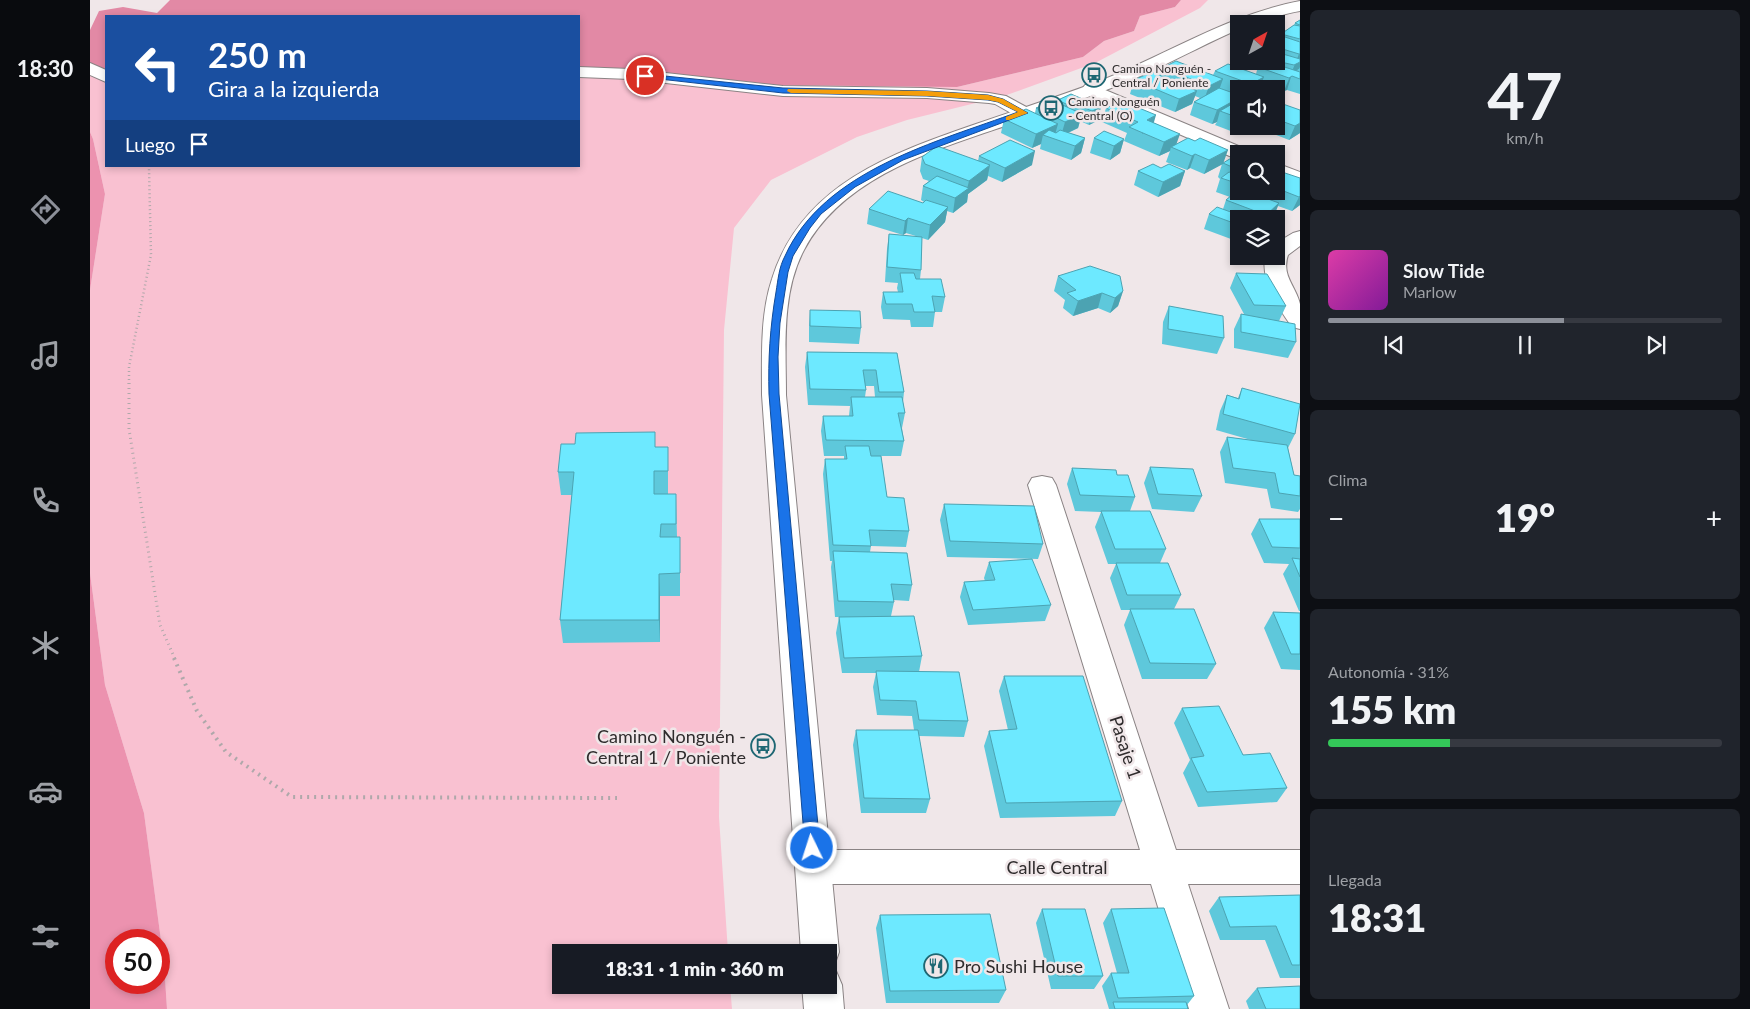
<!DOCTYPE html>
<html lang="es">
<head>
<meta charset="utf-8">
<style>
	:root { --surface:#171b24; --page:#20242c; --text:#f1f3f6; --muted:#9ea1a6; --line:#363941; --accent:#8c9099 }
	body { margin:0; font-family:Lato,sans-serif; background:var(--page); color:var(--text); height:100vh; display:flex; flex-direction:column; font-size:19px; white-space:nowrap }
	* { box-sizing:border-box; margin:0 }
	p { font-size:16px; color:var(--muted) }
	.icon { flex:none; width:28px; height:28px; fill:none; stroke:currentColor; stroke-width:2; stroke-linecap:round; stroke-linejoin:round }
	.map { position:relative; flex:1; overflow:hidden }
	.sheet { display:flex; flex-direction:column; gap:10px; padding:10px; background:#0d0f14; width:450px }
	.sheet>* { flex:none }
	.hud { position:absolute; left:15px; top:15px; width:475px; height:152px; border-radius:0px; box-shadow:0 2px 8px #0003; background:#1a4fa0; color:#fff; overflow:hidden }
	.needle { width:32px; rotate:40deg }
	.fabs { position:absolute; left:1140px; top:15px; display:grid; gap:10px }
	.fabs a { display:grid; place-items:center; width:55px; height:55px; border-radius:0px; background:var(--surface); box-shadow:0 2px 8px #0003; font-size:25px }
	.speed { position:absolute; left:15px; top:929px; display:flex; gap:10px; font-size:25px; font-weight:700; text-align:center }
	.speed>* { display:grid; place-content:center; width:65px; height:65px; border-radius:50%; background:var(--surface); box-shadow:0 2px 8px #0003; line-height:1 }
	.speed .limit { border:8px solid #d22; background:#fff; color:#111 }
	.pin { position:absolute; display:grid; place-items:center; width:42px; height:42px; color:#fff; margin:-21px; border:2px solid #fff; border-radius:50%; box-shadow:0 1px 5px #0007 }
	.me { position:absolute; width:55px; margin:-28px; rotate:356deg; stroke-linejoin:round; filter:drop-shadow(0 0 4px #0008) }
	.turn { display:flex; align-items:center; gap:18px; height:105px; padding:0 20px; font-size:22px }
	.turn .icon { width:65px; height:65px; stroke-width:2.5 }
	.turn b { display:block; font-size:35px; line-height:42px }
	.then { display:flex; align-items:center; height:48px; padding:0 20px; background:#0003; gap:10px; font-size:19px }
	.big { font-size:38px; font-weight:800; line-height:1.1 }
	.sheet .card { flex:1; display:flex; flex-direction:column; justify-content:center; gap:8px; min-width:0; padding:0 18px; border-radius:8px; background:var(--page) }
	.sheet .dial { align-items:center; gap:0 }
	.dial b { font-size:65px; line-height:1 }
	.song { display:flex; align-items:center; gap:15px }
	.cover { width:60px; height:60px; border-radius:8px; background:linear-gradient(135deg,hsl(320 70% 55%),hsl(290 70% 35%)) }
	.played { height:5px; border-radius:2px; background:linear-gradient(90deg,var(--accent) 60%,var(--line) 60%) }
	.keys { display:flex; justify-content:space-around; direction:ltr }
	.heat { display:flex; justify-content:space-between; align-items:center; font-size:28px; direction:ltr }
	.charge { height:8px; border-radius:4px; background:linear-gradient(90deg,#34c759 31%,var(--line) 0) }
	.trip { position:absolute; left:462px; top:944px; width:285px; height:50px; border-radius:0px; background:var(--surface); box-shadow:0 2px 8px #0003; font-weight:800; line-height:50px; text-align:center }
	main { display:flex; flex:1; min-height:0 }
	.menu { display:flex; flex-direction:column; width:90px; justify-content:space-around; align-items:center; background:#090b0e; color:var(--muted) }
	.menu .icon { width:35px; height:35px }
	.menu .active { color:var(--accent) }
	.menu b { font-size:22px; color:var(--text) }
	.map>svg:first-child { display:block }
	.green { fill:#f9c1d1 }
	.forest { fill:#e289a5 }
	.water { fill:#ec92af; fill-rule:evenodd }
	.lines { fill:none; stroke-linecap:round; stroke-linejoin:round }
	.minor-casing { stroke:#8a8384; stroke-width:2 }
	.major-casing { stroke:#8a8384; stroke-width:2 }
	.path-far3 { stroke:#afa8aa; stroke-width:2; stroke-dasharray:0.5 2.5; stroke-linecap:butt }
	.path-far2 { stroke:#afa8aa; stroke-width:2.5; stroke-dasharray:1 3; stroke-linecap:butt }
	.path-far1 { stroke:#afa8aa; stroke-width:3; stroke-dasharray:1 4; stroke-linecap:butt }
	.path { stroke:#afa8aa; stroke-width:4; stroke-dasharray:2 5; stroke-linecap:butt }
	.minor { fill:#fff; fill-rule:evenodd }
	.major { fill:#fff; fill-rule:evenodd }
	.wall { fill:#5ec8db; fill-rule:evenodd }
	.shaded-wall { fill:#4ca3b2 }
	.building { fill:#6de9ff; stroke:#4ca3b2 }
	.route { fill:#1a73e8; stroke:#114b97 }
	.slow { fill:#f59e0b }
	.labels { text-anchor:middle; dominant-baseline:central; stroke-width:5; stroke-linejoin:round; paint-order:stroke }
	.far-poi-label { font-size:12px; fill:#2f2c2d; stroke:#f0e7e9; text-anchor:start }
	.near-poi-label { font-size:18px; fill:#2f2c2d; stroke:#f0e7e9; text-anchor:end }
	.near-street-label { font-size:18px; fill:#2f2c2d; stroke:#f0e7e9 }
</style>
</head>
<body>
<main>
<nav class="menu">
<b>18:30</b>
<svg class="icon active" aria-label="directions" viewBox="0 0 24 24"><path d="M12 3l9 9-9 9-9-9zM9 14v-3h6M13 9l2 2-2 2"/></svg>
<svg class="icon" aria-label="music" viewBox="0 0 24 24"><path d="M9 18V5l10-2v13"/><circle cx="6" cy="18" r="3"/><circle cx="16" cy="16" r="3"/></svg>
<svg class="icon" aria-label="phone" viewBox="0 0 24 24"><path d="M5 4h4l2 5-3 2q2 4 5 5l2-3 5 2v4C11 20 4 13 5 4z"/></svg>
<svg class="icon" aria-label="climate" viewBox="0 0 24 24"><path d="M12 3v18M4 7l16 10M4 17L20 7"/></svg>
<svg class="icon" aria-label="car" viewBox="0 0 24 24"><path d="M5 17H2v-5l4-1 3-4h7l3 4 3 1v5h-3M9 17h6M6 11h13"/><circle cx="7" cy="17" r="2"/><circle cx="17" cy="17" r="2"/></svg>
<svg class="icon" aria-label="filters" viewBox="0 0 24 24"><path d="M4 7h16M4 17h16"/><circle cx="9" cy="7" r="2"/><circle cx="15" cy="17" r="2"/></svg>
</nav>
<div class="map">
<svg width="1210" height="1009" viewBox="0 0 1210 1009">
	<rect width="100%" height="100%" fill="#f0e7e9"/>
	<!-- green -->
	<path class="green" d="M1091,0h27l-8,8 -105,55 -91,33 -97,24 -50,17 -86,43 -37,48 -10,102 -5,487 9,135h-167v33h169l2,24h-565l-3,-46 -20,-150 -39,-128 -15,-112v-283l15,-96 -12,-55 -3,-7v-65l16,3v96h473v-99l378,20 126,-30 21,-16 30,-10 6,-15 35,-9z"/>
	<!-- forest -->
	<path class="forest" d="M80,0h1011l-6,7 -35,9 -6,15 -30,10 -21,16 -126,30 -179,-2 -119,-13 -80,-5v-51h-473v54l-16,-3v-37l9,-19 24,-4 34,6z"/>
	<!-- water -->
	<path class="water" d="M0,132l3,7 12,55 -15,96z
		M0,573l15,112 39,128 20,150 3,46h-77zM26,940h43v42h-43z"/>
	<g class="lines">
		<!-- minor casing -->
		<g class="minor-casing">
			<path id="minor" d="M0,63l16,7v12l-16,-7z
				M489,67l51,2 153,17 144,2 62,5 17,3 24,13 3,4 -3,4 -6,1 -6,-1 -23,-13 -6,-1 -62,-5 -144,-2 -153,-17 -51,-2z
				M1001,84l157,66 2,4h-11v5l-5,-1 -149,-65 -3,-4 3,-4z
				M1186,163l24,9v13l-24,-9z
				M1210,231v15l-12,9c-7,21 8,31 12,49 0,8 0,17 0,25l-8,-2c-14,-20 -31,-45 -27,-71h11v-13l17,-10z
				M952,476l10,2 4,7 120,365h124v34h-112l41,125h-40l-38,-125h-337l-13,-5 -5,-12 5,-12 13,-5h326l-112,-365 4,-7z"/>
		</g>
		<!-- major casing -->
		<g class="major-casing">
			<path id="major" d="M1210,1v10c-20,3 -41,13 -61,13v5c-41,18 -79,40 -120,56 -38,15 -76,28 -114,41 -73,25 -162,51 -201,124 -23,43 -18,98 -18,145l53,557 -5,14 -5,2v-16h-28l-39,-557c0,-38 -2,-80 10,-116 29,-94 120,-126 204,-155 41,-14 81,-27 121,-42 70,-27 129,-67 203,-81z
				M739,968l7,3 6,14 2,24h-40l-2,-24h27z"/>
		</g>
		<!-- path-far3 -->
		<path class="path-far3" d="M59,166v3"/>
		<!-- path-far2 -->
		<path class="path-far2" d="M39,384v-17l22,-112 -2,-87"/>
		<!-- path-far1 -->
		<path class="path-far1" d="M39,383v46l31,196 15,34"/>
		<!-- path -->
		<path class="path" d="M84,658l23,53 29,41 66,45 325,1"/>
		<!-- minor -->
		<use href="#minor" class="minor"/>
		<!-- major -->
		<use href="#major" class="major"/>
	</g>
	<!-- wall -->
	<path class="wall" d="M1210,20v74l-13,-4 -3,1 -23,-8 -2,6h-20v37h7l-10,7 -21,-8 2,-3 -5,2 -22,-9 4,-13 6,-4 -5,-2 -3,8 -17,8 -45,-18 4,-14 26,-4 2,-8 51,7 2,-4 41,3 1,-4 -3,-1 3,-8h19v-27l4,1 1,-1 13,-9 1,-2z
		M981,94l30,13 -4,14 -8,4 -9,-4 -2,7 -10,5 17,5 -4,15 -10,7 -31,-11 1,-5 -9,4 -31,-15 3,-14 31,-6 1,-5 21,-5 1,-3z
		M1186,105l24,5v23l-11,7 -33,-13 1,-1h19z
		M1016,108l48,15 23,21 46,19 16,-8v36h9l6,3 2,-3h20v-18l24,5v27l-8,6 -14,-5 -5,12 -34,1v23l-35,-13 5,-15 14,-5 3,-9 4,-3 -14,-5 4,-13 -2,-2 4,-13 -18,10 -14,-6 -3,2 -21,-8 4,-11 -11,5 -35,-15 3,-8 -25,-11z
		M1004,138l30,1 -4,14 -10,7 -20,-7z
		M889,156l53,9 -30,17 -14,-6 -1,4 -19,14 -1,8 -14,11 -6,-2 -2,11 -17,18 -6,-2 -1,32 -1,9 25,18 -3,15h-7l-2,15h-22l-1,-7 -27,-1 -2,-12 2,-15h15l-1,-4 1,-5 -13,-1 2,-33 2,-15 30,3 -13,-4 -3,2 -36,-11 2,-15 54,-6 1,-1 -3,-2 2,-14 6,-5 -6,-2 -3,-8 2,-14 56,4z
		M1071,168l24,3 -5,15 -22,11 -24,-12 4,-14z
		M1146,273l50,33 -7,15 17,21 -8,16 -54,-10v-19l7,-15h3l-14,-26z
		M968,276l65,15 -5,15 -8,7 -12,-5 -25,8 -10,-8 2,-8 -11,-9z
		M1079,306l55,32 -7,16 -55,-10 1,-22z
		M720,310l51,18 -2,16 -50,-2v-17z
		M717,352l90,1 7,39 -1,10 2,11 -3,15 2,13 -3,15h-20l6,41 22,34 -3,16 -35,-1 -1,6 42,33 -3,16 -16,-1 1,2 -3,14 31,40 -3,16 49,49 -4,16 -45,-1 11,63 -4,14h-65l-8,-68 3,-15h58l-2,-14 -35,-1 -4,-28 3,-14h-34l-6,-40 3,-16h9h-13l-4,-50 1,-6h-2l-7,-87 2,-15h19v-3h-20l-3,-25 2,-15h26l1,-10 -42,-1 -3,-38zM775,386h9l1,11h-10l1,-7z
		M1152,388l53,46 -7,14 6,27 6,1v33l-2,3 -27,-4 -4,-19 -42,-6 -5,-31 7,-15 24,3 -35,-10 4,-19 7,-16 11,3z
		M565,432v15h13v47h8l1,43h3v59h-20v46l-97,1 -3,-23 12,-125h-11l-3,-23 17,-28z
		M1060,467l52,29 -8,16 -42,-3 -8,-26z
		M982,468l45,7 18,22 -5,14 36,38 -6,14 21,32 -7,14 42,55 -9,15h-65l-18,-54 6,-15h-9l-11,-32 6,-14h-8l-13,-37 6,-15 -26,-1 -8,-27z
		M854,504l99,40 -5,15 -91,-2 -7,-37z
		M1169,519h41v92h-1l-16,-37 6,-10 -25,-1 -13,-29z
		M899,562l62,43 -6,16 -77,4 -8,-28 4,-15 21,-1 -1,-3z
		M1183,612l27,1v57l-19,-1 -17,-41z
		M914,676l118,125 -7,15 -115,2 -16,-72 5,-15 19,-1 -9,-39z
		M1092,708l105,80 -10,14 -79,5 -15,-34 7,-13 -16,-37z
		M1210,895v83h-20l-15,-38h-45l-11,-29 10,-14z
		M952,909l61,67 -9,13h-43l-15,-66z
		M1021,909l83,87 -7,9 1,4h-79l-7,-23 9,-13h6l-14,-50z
		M790,915l126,75 -7,13h-113l-10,-75z
		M1167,988l43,21h-51l-3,-8z"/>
	<!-- shaded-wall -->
	<path class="shaded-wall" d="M1209,54h1v13l-1,2h-1l-3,6 -4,2 -4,13 -3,1z
		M1174,77l-5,12h-10l2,-5z
		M1133,79l-5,14 -14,7 5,-14z
		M1107,91l-5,13 -17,8 4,-13z
		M1149,98v6l-19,7 -3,11 -5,2 5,-14z
		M981,102l-3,14 -5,2 3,-14z
		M1011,107l-4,14 -8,4 3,-14z
		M992,114l-4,14 -17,8 4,-14z
		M1066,115l-4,14 -10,5 5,-14z
		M1210,123v10l-11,7 6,-14z
		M968,124l-4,14 -11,-3 -2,9 -9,4 4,-14z
		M1149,125v1h7l-10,7z
		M1090,134l-5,14 -4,-1 -1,4 -11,5 5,-14z
		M995,138l-4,15 -10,7 4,-14z
		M1034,139l-4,14 -10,7 4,-14z
		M1138,150l-5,14 -19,10 5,-14z
		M945,151l-3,14 -30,17 3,-14z
		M1105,154l-5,14 -3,2 5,-14z
		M900,165l-3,15 -19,14 -1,8 -14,11 2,-15 12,-9 2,-8z
		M1095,171l-5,15 -22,11 5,-15z
		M1178,191h5l-5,11 -5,4z
		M1210,196v9l-8,6 7,-14z
		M1189,203l-6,15 -1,1h-10z
		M858,207l-3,15 -17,18 2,-15z
		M818,218l-2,15 -3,2 2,-14z
		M1033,291l-5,15 -8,7 5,-15z
		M1012,293l-4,15 -25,8 5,-15z
		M569,574l1,22v46l-1,-22z"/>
	<!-- building -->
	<path class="building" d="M1210,20v5l-5,-2z
		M1204,25l6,1v13l-19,-5z
		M1186,34l24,8v12h-1l-23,-7z
		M1186,52l24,7v3l-6,3 -18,-4z
		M1086,61l47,18 -14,7 -47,-18z
		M1179,62l31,10v7l-8,-3 -3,2 -31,-11z
		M1138,64l36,13 -13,7 -36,-13z
		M1062,72l45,19 -18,8 -45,-19z
		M1129,88l20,7v3l-22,12 -23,-8z
		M981,94l30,13 -9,4 -21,-9 -5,2 -8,-4z
		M1149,100v18l-19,-7z
		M964,101l28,13 -17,8 -29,-14z
		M1032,101l34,14 -9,5 33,14 -16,8 -35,-15 9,-5 -32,-14z
		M1190,103l20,7v13l-5,3 -19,-7v-14z
		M936,109l32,15 -22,10 -32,-15z
		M959,130l7,3 4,-3 25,8 -10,8 -32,-11z
		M1014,131l20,8 -10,7 -20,-8z
		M1098,138l7,3 5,-3 28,12 -19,10 -14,-6 -3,2 -21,-9z
		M920,140l25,11 -30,17 -26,-12z
		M847,146l53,19 -21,16 -44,-17 -3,-7z
		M1148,154l1,16 -16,-7z
		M1063,164l8,4 8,-4 16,7 -22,11 -25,-11z
		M1189,171l21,7v18l-1,1 -23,-9v-15z
		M1139,172l10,3v9l-18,-6z
		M847,176l32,12 -14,10 -32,-12z
		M1149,189v2h7l33,12 -17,16h-23v6l-30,-11 8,-7 30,11 8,-7 -29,-11z
		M798,191l35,12 3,-3 22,7 -18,18 -22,-7 -3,3 -36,-12z
		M799,234l33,3 -1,33 -34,-3z
		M1000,266l30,10 3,15 -8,7 -13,-5 -24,8 -11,-8 9,-3 -18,-14z
		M810,273h14l2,6h25l4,18 -13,-1 3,16h-21l-2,-8h-26l-3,-12h20z
		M1146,273l31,1 19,32 -32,-1z
		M1079,306l54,10 1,22 -56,-9z
		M720,310l50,1 1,17 -51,-2z
		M1151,314l54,10 1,18 -55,-10z
		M717,352l90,1 7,39h-25l-3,-22h-13l3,20 -56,-1z
		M1152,388l58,16 -5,30 -72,-20 4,-19 12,4z
		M761,397h51l3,16h-7l6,28 -78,-1 -3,-24h30z
		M565,432v15h13v24h-14v23h22v30h-15l-1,13h20v36l-21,1v46h-99l14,-148h-16l3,-28h14l1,-11z
		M1137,437l60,8 7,30 6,1v20l-21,-3 -4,-20 -42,-5z
		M755,446h24l2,10h10l6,41 17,1 5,33 -40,-1 2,16 -38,-1 -8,-86h22z
		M1060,467l43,2 9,27 -44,-2z
		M982,468l44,2 1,5h11l7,22 -55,-2z
		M854,504l90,2 9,38 -93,-3z
		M1011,511h49l16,38h-51z
		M1169,519h41v29l-28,-1z
		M743,551l74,2 5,32 -21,-1 3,18 -56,-1z
		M1202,558l8,1v18z
		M942,559l19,46 -78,5 -9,-28 31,-2 -6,-18z
		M1026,563h52l13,32h-54z
		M1040,609h64l22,55 -66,-1z
		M1183,612l27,1v41h-9z
		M824,616l8,40 -78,2 -5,-41z
		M786,671l83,1 9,49 -49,-1 -3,-19 -36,-1z
		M914,676h79l39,125 -116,2 -17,-72 28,-2z
		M1129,706l24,49 27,-2 17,35 -80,4 -16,-34 13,-2 -22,-48z
		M766,730h62l12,69 -66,-1z
		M1210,895v70h-8l-16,-39 -46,1 -11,-30z
		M1074,908l30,88 -76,2 -7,-25h18l-18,-64z
		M952,909h43l18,67h-45z
		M900,914l16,76 -116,1 -10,-76z
		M1210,986v23h-34l-9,-21z
		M1023,1002h73l2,7h-73z"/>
	<!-- route -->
	<path class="route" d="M555,74l138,14 144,3 61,4 15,4 25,14 -125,47 -48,27 -34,27 -11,14 -17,28 -5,16 -8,51 -2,34 1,37 41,454 -2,5 -6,2 -5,-2 -2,-5 -36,-454c-1,-34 1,-67 7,-102 2,-12 3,-25 9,-36 39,-86 152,-114 233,-144l-20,-10 -10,-2 -61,-4 -144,-3 -141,-16 -1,-1z"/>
	<!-- slow -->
	<path class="slow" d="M698,89l139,2 61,4 15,4 25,14 -19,7h-3v-3l12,-5 -20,-10 -10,-2 -61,-4 -136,-3 -4,-2z"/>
	<!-- icons -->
	<defs>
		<g id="bus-ring" transform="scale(1.25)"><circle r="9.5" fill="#f0e7e9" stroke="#1e6773" stroke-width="1.5"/><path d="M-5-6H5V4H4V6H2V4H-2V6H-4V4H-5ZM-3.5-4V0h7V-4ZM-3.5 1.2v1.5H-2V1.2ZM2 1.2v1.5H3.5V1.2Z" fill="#1e6773"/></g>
		<g id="restaurant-ring" transform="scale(1.25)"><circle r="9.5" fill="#f0e7e9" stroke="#1e6773" stroke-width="1.5"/><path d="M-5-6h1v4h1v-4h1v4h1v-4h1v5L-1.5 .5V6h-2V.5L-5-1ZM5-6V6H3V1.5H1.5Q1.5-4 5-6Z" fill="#1e6773"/></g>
	</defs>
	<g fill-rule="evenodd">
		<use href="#bus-ring" x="1004" y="75"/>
		<use href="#bus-ring" x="961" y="108"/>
		<use href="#bus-ring" x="673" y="746"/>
		<use href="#restaurant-ring" x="846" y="966"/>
	</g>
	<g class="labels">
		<!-- far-poi labels -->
		<g class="far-poi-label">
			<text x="1022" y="68">Camino Nonguén -<tspan x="1022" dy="14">Central / Poniente</tspan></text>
			<text x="978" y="101">Camino Nonguén<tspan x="978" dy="14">- Central (O)</tspan></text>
		</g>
		<!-- near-poi labels -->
		<g class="near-poi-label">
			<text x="656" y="736">Camino Nonguén -<tspan x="656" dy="21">Central 1 / Poniente</tspan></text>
			<text x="864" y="966" text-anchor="start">Pro Sushi House</text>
		</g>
		<!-- near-street labels -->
		<g class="near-street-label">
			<text transform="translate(1036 747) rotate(72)">Pasaje 1</text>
			<text x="967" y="867">Calle Central</text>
		</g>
	</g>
</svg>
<div class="fabs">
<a><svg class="needle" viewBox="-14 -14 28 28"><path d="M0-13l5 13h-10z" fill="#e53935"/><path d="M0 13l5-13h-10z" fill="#9ea1a6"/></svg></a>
<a><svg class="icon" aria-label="sound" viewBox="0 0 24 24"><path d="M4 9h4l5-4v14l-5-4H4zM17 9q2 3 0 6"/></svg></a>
<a><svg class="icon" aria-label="search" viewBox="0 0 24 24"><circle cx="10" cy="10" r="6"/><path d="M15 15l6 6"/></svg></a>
<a><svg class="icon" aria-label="layers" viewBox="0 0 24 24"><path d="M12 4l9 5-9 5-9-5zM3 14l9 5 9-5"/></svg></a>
</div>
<div class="speed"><div class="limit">50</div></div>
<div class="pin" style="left:555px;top:76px;background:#d93025"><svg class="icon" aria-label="arrive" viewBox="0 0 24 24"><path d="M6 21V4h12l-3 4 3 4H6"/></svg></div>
<svg class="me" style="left:722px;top:848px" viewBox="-20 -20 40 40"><circle r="17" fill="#1a73e8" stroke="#fff" stroke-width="3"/><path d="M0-11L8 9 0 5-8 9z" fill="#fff"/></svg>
<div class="trip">18:31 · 1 min · 360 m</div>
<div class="hud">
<div class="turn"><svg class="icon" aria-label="left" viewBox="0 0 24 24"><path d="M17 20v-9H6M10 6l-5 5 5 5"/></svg><div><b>250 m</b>Gira a la izquierda</div></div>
<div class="then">Luego<svg class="icon" aria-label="arrive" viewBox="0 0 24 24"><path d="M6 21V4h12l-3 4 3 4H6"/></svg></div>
</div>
</div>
<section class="sheet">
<div class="card dial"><b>47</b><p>km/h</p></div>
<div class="card">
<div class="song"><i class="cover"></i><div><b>Slow Tide</b><p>Marlow</p></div></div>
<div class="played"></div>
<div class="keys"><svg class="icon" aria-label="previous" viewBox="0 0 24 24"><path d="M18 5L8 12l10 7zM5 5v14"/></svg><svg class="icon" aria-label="pause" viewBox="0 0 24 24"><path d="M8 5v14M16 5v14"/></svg><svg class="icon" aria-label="next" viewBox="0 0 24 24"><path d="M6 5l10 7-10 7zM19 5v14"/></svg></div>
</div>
<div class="card"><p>Clima</p>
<div class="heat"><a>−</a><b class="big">19°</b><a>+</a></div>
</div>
<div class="card"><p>Autonomía · 31%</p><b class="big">155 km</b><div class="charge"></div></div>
<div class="card"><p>Llegada</p><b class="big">18:31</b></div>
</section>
</main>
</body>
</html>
